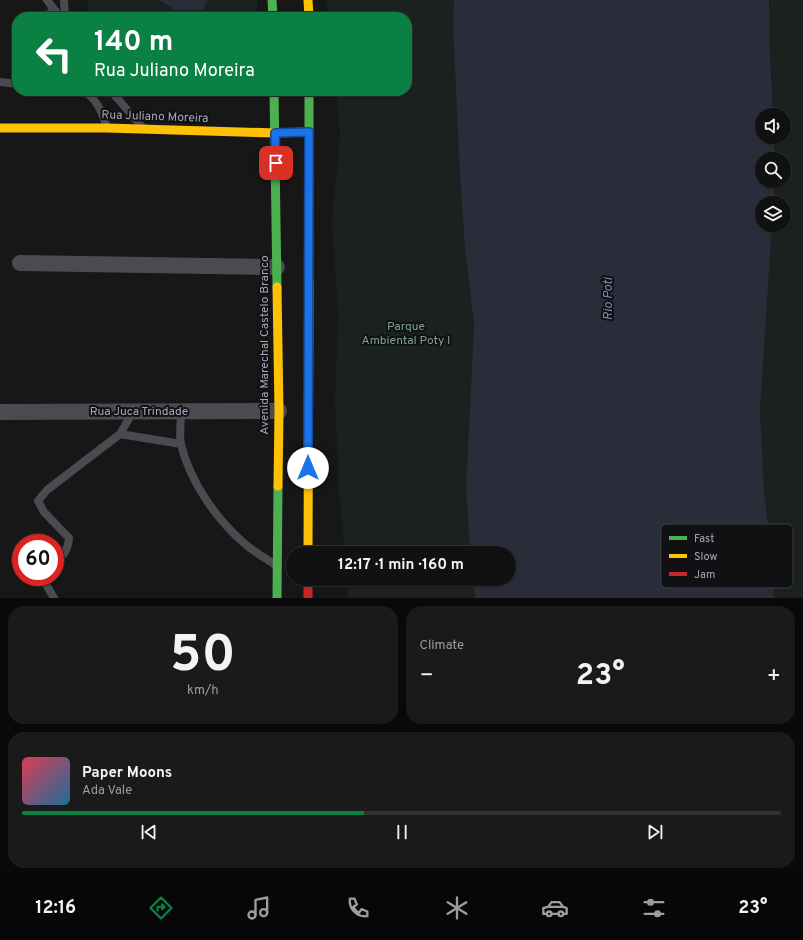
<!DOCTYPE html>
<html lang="en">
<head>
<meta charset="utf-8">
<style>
	:root { --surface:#111; --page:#1a1a1a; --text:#f1f3f6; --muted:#9c9d9f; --line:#303131; --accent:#0b8043 }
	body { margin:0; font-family:Overpass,sans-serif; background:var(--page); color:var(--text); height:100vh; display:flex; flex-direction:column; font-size:15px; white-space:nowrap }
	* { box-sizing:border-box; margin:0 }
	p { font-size:13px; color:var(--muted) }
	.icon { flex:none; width:22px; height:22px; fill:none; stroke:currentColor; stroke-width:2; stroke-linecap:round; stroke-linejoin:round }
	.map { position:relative; height:598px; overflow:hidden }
	.drawer { display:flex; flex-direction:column; gap:8px; padding:8px; background:#090909; flex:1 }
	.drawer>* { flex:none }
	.banner { position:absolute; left:12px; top:12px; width:400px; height:84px; border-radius:16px; box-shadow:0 1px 3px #0004,0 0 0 1px var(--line); background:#0b8043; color:#fff; overflow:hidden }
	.fabs { position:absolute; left:755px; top:108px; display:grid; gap:8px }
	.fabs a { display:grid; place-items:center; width:36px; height:36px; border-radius:50%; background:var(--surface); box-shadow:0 1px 3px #0004,0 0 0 1px var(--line); font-size:20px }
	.speed { position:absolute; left:12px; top:534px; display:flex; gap:8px; font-size:20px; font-weight:700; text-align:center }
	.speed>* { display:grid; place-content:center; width:52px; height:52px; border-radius:50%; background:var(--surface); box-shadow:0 1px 3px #0004,0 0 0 1px var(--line); line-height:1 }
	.speed .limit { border:6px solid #d22; background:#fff; color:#111 }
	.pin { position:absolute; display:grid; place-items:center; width:34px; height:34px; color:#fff; margin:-17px; border-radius:8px; box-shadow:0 2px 6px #0006 }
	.me { position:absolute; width:44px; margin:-22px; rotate:0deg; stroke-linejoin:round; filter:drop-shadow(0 0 3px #0008) }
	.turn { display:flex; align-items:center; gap:14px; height:84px; padding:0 16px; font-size:18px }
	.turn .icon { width:52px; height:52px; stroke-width:2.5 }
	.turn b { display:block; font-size:28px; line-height:34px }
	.big { font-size:30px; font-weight:700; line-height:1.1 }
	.drawer .card { flex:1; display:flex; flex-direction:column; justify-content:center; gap:6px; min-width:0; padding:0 14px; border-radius:16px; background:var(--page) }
	.drawer .dial { align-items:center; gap:0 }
	.dial b { font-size:52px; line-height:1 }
	.song { display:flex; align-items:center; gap:12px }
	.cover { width:48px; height:48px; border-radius:6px; background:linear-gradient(135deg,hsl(350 70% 55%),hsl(200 70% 35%)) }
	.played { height:4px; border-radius:2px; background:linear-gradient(90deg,var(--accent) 45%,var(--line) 45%) }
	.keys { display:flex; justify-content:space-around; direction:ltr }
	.heat { display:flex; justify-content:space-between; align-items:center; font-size:22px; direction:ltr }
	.drawer .tiles { flex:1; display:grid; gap:8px; grid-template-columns:1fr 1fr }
	.card:last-child { grid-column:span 2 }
	.trip { position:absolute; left:286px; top:546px; width:230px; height:40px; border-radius:20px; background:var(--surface); box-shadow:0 1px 3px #0004,0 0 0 1px var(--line); font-weight:700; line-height:40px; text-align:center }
	.menu { display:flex; height:64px; justify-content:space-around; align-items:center; background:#070707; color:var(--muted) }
	.menu .icon { width:28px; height:28px }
	.menu .current { color:var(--accent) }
	.menu b { font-size:18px; color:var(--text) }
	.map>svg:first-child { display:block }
	.green { fill:#1a211e }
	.water { fill:#292d3a }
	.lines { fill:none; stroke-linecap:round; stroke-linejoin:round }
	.lane { stroke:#4b4a50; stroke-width:8 }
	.street { stroke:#4b4a50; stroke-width:16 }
	.fast { stroke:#4caf50; stroke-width:9 }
	.slow { stroke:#ffc107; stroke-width:9 }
	.jam { stroke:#c62828; stroke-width:9 }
	.route-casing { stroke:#114b97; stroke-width:10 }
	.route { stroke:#1a73e8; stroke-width:7 }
	.labels { text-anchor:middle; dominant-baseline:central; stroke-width:4; stroke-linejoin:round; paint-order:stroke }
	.street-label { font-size:12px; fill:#a7a7b9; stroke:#111113 }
	.park-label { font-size:12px; fill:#7ca58c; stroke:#111113 }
	.water-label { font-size:13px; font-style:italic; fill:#7b88b6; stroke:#111113 }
	.key { fill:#111113; stroke:#3e3e45; stroke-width:1 }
	.key-label { font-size:11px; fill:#a7a7b9 }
</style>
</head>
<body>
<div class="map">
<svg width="803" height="598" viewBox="0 0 803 598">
	<rect width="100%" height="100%" fill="#171717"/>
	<!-- green -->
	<path class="green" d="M87,0h72l16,10h27l6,-10h49v17h-168z
		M326,0h128l-1,28 7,149 5,73 9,74 -8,164 4,65h-125l-6,-64 -4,-90 3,-87 -6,-90 8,-88 -4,-43h71v-74h-79z
		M769,0h34v598h-29l-2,-36 -8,-73 -4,-77 12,-187h12v-22h-10v-22h10v-22h-10v-22h10v-22h-11l-3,-63z
		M348,579h124l3,19h-128z"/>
	<!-- water -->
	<path class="water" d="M159,0h49l-5,10h-28z
		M454,0h315l1,52 3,63h-11v22h12v22h-12v22h12v22h-12v22h10l-12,187 4,77 8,73 2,36h-299l-3,-19h37v-26h-39l-4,-65 8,-164 -9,-74 -5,-73 -7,-149z"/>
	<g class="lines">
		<!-- lane -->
		<path class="lane" d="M47,0l13,17
			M64,0l1,17
			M45,17l9,-7
			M0,82l17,2
			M83,91c14,7 19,22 24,36
			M111,91l31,36
			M181,412c0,10 -2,23 0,33 10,38 35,74 64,99 9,8 21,14 30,21
			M120,434l61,10
			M55,562c9,-7 13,-12 14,-24l-25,-26 -6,-11 9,-11 73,-56 13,-22
			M45,577l-1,4 10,17"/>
		<!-- street -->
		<path class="street" d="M20,263l257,4
			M0,412l279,-1"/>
		<!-- fast -->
		<path class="fast" d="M272,0l1,17
			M274,91l3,196
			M309,153v-62
			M277,598l1,-112"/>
		<!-- slow -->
		<path class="slow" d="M308,0l1,17
			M0,128h107l168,5 34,-1
			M277,287l2,124 -1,75
			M308,553l1,-271"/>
		<!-- jam -->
		<path class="jam" d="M309,282v-129
			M308,579v19"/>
	</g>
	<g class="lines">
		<!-- route casing -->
		<g class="route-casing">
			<path id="route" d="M276,163l-1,-30 34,-1 -1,336"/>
		</g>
		<!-- route -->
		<use href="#route" class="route"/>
	</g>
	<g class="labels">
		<!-- street labels -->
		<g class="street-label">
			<text transform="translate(155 117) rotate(2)">Rua Juliano Moreira</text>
			<text transform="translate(265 345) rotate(-90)">Avenida Marechal Castelo Branco</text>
			<text x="139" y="412">Rua Juca Trindade</text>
		</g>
		<!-- park labels -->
		<g class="park-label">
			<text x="406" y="327">Parque<tspan x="406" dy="14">Ambiental Poty I</tspan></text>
		</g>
		<!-- water labels -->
		<g class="water-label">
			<text transform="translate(609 299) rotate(-90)">Rio Poti</text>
		</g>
	</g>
	<!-- legend -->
	<rect x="661" y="524" width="132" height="64" rx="6" class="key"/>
	<rect x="669" y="536" width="18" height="4" fill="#4caf50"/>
	<rect x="669" y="554" width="18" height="4" fill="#ffc107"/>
	<rect x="669" y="572" width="18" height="4" fill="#c62828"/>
	<g class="key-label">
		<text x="694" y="542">Fast</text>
		<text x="694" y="560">Slow</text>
		<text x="694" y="578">Jam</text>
	</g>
</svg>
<div class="fabs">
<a><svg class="icon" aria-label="sound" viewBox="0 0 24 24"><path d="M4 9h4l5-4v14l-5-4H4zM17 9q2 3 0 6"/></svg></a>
<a><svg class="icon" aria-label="search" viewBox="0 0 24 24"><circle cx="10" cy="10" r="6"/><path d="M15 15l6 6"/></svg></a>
<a><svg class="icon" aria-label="layers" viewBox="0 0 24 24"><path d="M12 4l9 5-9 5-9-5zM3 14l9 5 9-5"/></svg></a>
</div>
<div class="speed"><div class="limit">60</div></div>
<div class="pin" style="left:276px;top:163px;background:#d93025"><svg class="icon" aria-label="arrive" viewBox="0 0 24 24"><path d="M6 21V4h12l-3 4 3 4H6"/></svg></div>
<svg class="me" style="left:308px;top:468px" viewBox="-20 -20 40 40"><circle r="19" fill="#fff"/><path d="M0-13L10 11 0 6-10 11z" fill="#1a73e8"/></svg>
<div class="trip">12:17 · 1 min · 160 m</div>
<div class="banner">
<div class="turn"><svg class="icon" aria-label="left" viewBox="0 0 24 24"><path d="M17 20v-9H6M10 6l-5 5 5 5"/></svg><div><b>140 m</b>Rua Juliano Moreira</div></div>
</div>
</div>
<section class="drawer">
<div class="tiles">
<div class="card dial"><b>50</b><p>km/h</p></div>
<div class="card"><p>Climate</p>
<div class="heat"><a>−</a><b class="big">23°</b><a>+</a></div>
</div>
<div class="card">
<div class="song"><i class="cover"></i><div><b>Paper Moons</b><p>Ada Vale</p></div></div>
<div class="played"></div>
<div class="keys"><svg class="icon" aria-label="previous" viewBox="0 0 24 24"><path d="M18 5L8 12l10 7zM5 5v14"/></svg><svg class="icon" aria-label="pause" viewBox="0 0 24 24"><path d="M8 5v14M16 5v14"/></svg><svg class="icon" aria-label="next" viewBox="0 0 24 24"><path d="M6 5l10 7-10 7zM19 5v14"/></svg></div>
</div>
</div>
</section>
<nav class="menu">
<b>12:16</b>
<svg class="icon current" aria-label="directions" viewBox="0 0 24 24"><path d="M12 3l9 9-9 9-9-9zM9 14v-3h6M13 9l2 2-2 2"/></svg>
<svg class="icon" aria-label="music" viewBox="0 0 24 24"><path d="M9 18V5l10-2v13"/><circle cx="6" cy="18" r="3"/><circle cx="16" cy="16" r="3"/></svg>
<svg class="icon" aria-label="phone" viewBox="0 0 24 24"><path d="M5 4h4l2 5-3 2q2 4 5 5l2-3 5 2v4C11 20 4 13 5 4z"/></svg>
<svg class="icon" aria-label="climate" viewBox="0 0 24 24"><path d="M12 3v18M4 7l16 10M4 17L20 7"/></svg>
<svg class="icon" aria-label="car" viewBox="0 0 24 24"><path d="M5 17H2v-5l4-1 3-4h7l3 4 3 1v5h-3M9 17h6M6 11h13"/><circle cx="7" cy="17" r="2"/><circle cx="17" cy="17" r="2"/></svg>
<svg class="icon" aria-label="filters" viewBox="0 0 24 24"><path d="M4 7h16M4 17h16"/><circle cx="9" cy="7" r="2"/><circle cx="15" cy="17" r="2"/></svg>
<b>23°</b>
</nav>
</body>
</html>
